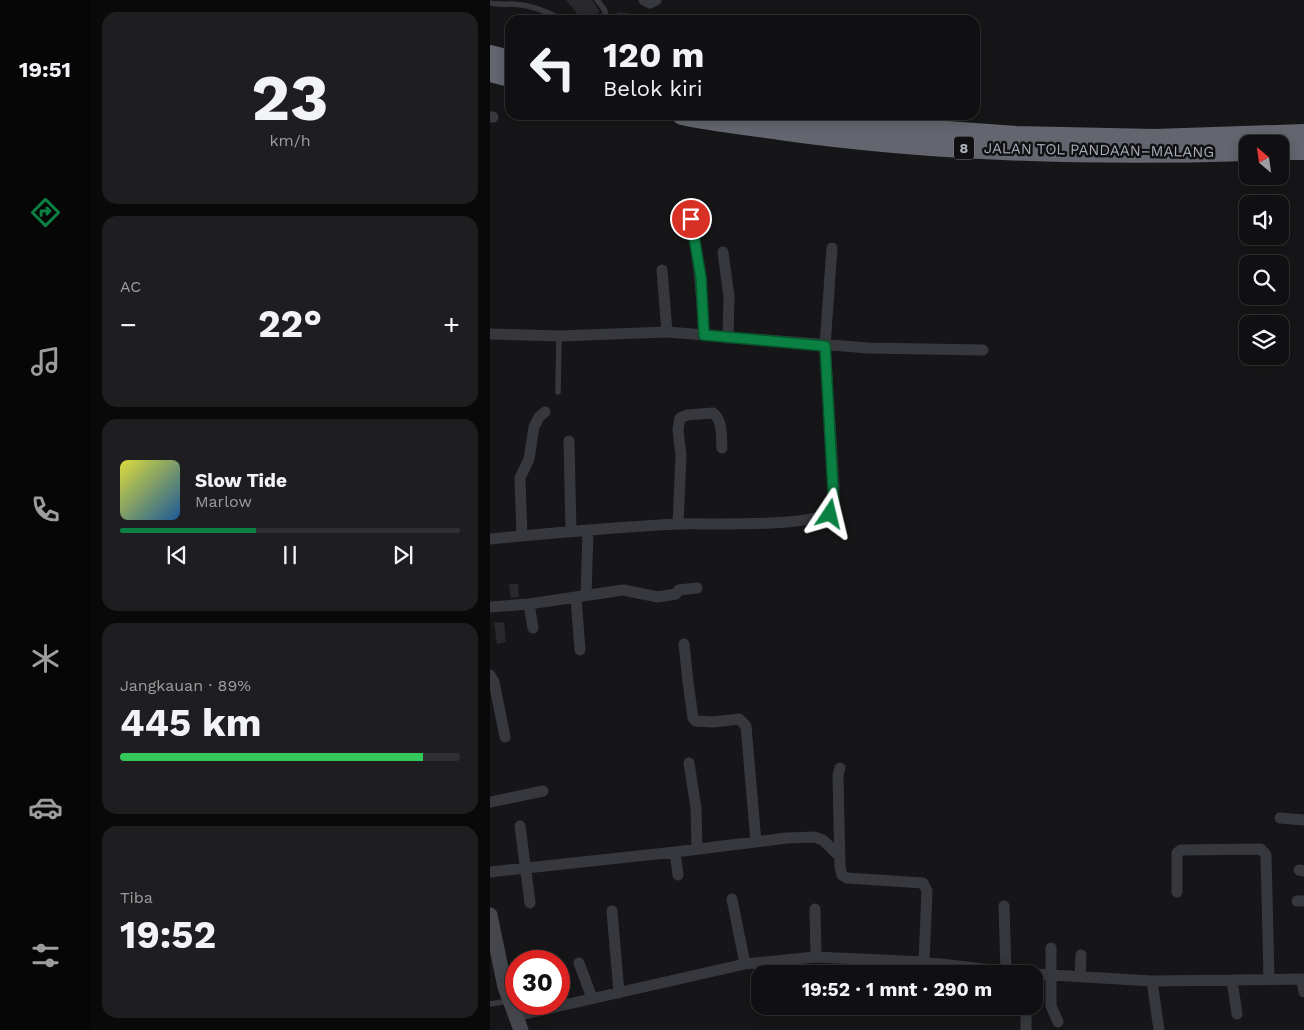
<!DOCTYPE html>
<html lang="id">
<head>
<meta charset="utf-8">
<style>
	:root { --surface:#101012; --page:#1e1e20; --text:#f1f3f6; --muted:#9c9d9f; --line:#303032; --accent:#0b8043 }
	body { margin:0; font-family:"Work Sans",sans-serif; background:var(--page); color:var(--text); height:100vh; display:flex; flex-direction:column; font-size:19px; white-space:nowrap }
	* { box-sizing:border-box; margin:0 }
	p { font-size:16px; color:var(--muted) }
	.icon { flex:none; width:28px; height:28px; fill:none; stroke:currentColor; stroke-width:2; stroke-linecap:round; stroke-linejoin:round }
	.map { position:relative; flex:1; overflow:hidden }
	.sheet { display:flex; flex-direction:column; gap:12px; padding:12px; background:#09090a; width:400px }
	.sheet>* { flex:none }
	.banner { position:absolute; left:15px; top:15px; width:475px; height:105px; border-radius:15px; box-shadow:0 2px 12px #0003,0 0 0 1px var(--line); background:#101012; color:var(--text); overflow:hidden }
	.needle { width:32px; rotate:331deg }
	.tools { position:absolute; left:749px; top:135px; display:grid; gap:10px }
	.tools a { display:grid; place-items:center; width:50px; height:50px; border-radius:10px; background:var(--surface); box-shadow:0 2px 12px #0003,0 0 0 1px var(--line); font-size:25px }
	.speed { position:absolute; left:15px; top:950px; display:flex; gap:10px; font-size:25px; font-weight:700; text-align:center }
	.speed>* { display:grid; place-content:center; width:65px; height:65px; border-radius:50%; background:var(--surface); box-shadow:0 2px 12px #0003,0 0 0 1px var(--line); line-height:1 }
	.speed .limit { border:8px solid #d22; background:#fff; color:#111 }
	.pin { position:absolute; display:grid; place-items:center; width:42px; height:42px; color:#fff; margin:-21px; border:2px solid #fff; border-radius:50%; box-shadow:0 1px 5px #0007 }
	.me { position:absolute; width:55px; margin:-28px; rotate:10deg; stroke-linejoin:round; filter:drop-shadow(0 0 4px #0008) }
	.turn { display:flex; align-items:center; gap:18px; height:105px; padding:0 15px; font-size:22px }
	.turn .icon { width:65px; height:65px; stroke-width:2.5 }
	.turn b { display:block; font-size:35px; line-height:42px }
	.big { font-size:38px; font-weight:700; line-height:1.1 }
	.sheet .widget { flex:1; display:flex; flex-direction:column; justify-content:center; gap:8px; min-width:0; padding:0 18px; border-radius:15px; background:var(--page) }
	.sheet .dial { align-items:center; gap:0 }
	.dial b { font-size:65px; line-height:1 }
	.song { display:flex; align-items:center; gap:15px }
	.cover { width:60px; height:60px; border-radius:8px; background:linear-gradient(135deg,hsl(60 70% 55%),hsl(210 70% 35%)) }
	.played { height:5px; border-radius:2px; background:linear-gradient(90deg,var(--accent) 40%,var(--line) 40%) }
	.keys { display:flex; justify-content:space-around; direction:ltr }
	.heat { display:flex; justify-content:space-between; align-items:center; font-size:28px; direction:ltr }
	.charge { height:8px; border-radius:4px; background:linear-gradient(90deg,#34c759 89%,var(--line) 0) }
	.trip { position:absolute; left:261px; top:965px; width:292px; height:50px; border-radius:15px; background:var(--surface); box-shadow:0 2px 12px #0003,0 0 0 1px var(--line); font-weight:700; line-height:50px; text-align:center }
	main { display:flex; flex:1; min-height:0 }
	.tab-bar { display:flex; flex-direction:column; width:90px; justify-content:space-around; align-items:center; background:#060607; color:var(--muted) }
	.tab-bar .icon { width:35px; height:35px }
	.tab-bar .selected { color:var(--accent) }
	.tab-bar b { font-size:22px; color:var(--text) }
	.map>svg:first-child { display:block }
	.building { fill:#29292c }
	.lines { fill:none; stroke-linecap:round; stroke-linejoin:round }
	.lane { stroke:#37383d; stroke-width:5.5 }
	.street { stroke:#37383d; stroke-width:11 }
	.secondary { stroke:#45474d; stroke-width:15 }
	.highway { stroke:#63666e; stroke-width:20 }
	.route-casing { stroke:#07532c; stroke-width:12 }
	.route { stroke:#0b8043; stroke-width:9 }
	.labels { text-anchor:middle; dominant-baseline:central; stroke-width:5; stroke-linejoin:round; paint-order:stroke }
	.shield { fill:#111113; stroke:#7b7e86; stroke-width:1 }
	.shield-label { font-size:14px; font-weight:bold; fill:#a8adb8 }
	.street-label { font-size:15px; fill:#a8adb8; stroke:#111113 }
</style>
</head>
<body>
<main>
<nav class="tab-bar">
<b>19:51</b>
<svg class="icon selected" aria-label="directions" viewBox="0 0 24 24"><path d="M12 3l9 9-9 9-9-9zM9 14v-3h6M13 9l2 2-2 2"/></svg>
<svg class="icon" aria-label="music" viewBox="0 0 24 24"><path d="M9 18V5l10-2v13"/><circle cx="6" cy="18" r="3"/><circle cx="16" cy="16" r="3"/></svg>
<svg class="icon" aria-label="phone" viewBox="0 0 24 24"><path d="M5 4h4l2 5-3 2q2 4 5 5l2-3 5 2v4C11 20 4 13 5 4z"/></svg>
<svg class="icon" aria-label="climate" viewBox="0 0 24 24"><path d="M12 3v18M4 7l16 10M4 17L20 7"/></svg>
<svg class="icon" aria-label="car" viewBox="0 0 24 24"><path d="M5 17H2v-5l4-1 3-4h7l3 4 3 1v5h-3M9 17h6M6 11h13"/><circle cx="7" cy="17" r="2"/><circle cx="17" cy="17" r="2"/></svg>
<svg class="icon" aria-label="filters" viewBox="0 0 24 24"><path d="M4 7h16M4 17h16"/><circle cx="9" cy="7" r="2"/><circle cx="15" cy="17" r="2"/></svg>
</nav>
<section class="sheet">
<div class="widget dial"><b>23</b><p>km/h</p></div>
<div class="widget"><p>AC</p>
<div class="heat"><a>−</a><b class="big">22°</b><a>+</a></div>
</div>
<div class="widget">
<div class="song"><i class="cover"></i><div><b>Slow Tide</b><p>Marlow</p></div></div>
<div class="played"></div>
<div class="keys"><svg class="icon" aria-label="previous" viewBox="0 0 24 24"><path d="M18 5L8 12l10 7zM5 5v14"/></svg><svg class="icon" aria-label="pause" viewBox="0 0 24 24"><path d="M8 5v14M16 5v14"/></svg><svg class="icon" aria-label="next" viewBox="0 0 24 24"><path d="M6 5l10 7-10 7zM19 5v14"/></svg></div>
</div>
<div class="widget"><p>Jangkauan · 89%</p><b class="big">445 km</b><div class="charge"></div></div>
<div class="widget"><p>Tiba</p><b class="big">19:52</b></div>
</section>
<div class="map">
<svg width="814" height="1030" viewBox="0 0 814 1030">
	<rect width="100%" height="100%" fill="#161618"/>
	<!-- building -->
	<path class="building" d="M76,0h26l8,12 -3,2 6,6h-21z
		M127,12l24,3 -1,5h-24z
		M19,584h9l1,13 -8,1z
		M14,622l2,20 -9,2 -3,-21z"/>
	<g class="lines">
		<!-- lane -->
		<path class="lane" d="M107,0l7,9 4,11
			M0,3c8,2 15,1 23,1 18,1 34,7 49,16
			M68,392l1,-56
			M0,1004l18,-3"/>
		<!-- street -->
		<path class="street" d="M154,0l6,3 6,-3
			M0,117h3
			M201,219c8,39 11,77 13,116
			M233,252l6,45 -1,41
			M172,270l5,62
			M0,334l69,2 108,-4 201,16 115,2
			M79,441l2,90
			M188,524l3,-68 -3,-27 2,-11 7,-3 26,-2c10,7 8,24 9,35
			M32,536l-2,-58 9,-19 5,-32 5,-10 6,-5
			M0,539c62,-6 127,-12 189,-15 32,-1 132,4 154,-13l1,-24 -9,-141 7,-98
			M96,595l2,-64
			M86,597l4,53
			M39,604l4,24
			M0,607l39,-3 94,-14 35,7 18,-3 3,-4 18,-2
			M194,644l4,38 5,36 3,3 17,1 26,-3 7,7 10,116
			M0,675l4,7 11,55
			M199,763l7,45 1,41
			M350,768l-2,7 2,92 2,8 5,3 76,5 4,8 -3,71
			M0,802l53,-11
			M790,818l24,2
			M30,826l10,77
			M185,852l3,23
			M809,870l5,1
			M0,872l185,-20 112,-14 27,-1 9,3 17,17
			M687,892v-39l4,-3 80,-1 5,6 3,124
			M242,899l13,65
			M807,901h7
			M514,906l2,65
			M325,909l1,48
			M122,911l7,82
			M561,948v58l7,16
			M89,963l13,35
			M545,974l117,7 152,-2
			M590,977l1,-22
			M812,979l2,13
			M742,980l5,34
			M662,981l7,49
			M25,1016l230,-52 71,-7 108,5 103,12
			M536,1030v-24"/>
		<!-- secondary -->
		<path class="secondary" d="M0,915l15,72 16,43"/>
		<!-- highway -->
		<path class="highway" d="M0,55l20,5
			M0,72l20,5
			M192,115c32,7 65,10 98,15 155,22 311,26 468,21
			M301,115l59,9 166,12 139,3 149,-5
			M790,150h24"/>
	</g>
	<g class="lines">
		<!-- route casing -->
		<g class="route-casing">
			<path id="route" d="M201,219l10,59 3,57 121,11 9,161 -1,4 -3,3"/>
		</g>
		<!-- route -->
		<use href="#route" class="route"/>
	</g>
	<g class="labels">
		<!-- shield labels -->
		<rect class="shield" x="464" y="136.5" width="20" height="23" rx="4"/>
		<g class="shield-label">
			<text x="474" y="148">8</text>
		</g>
		<!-- street labels -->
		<g class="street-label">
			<text transform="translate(609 150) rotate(1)">JALAN TOL PANDAAN–MALANG</text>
		</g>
	</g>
</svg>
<div class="tools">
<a><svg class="needle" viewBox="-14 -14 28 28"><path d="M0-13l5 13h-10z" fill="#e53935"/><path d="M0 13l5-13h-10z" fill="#9c9d9f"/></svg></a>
<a><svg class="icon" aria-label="sound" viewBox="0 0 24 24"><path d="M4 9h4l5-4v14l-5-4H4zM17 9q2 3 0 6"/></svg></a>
<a><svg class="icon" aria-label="search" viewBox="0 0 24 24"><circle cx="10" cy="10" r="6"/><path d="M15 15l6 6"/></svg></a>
<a><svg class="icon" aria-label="layers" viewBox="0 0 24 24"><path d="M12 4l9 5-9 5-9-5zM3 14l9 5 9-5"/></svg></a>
</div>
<div class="speed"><div class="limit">30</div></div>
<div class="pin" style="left:201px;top:219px;background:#d93025"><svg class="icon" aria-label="arrive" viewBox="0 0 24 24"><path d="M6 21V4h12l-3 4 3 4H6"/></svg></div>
<svg class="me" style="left:340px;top:514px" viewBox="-20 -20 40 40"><path d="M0-17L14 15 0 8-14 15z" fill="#0b8043" stroke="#fff" stroke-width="4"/></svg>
<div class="trip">19:52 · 1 mnt · 290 m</div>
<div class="banner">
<div class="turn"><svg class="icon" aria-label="left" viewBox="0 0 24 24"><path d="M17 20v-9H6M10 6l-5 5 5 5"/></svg><div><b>120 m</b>Belok kiri</div></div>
</div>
</div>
</main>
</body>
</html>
